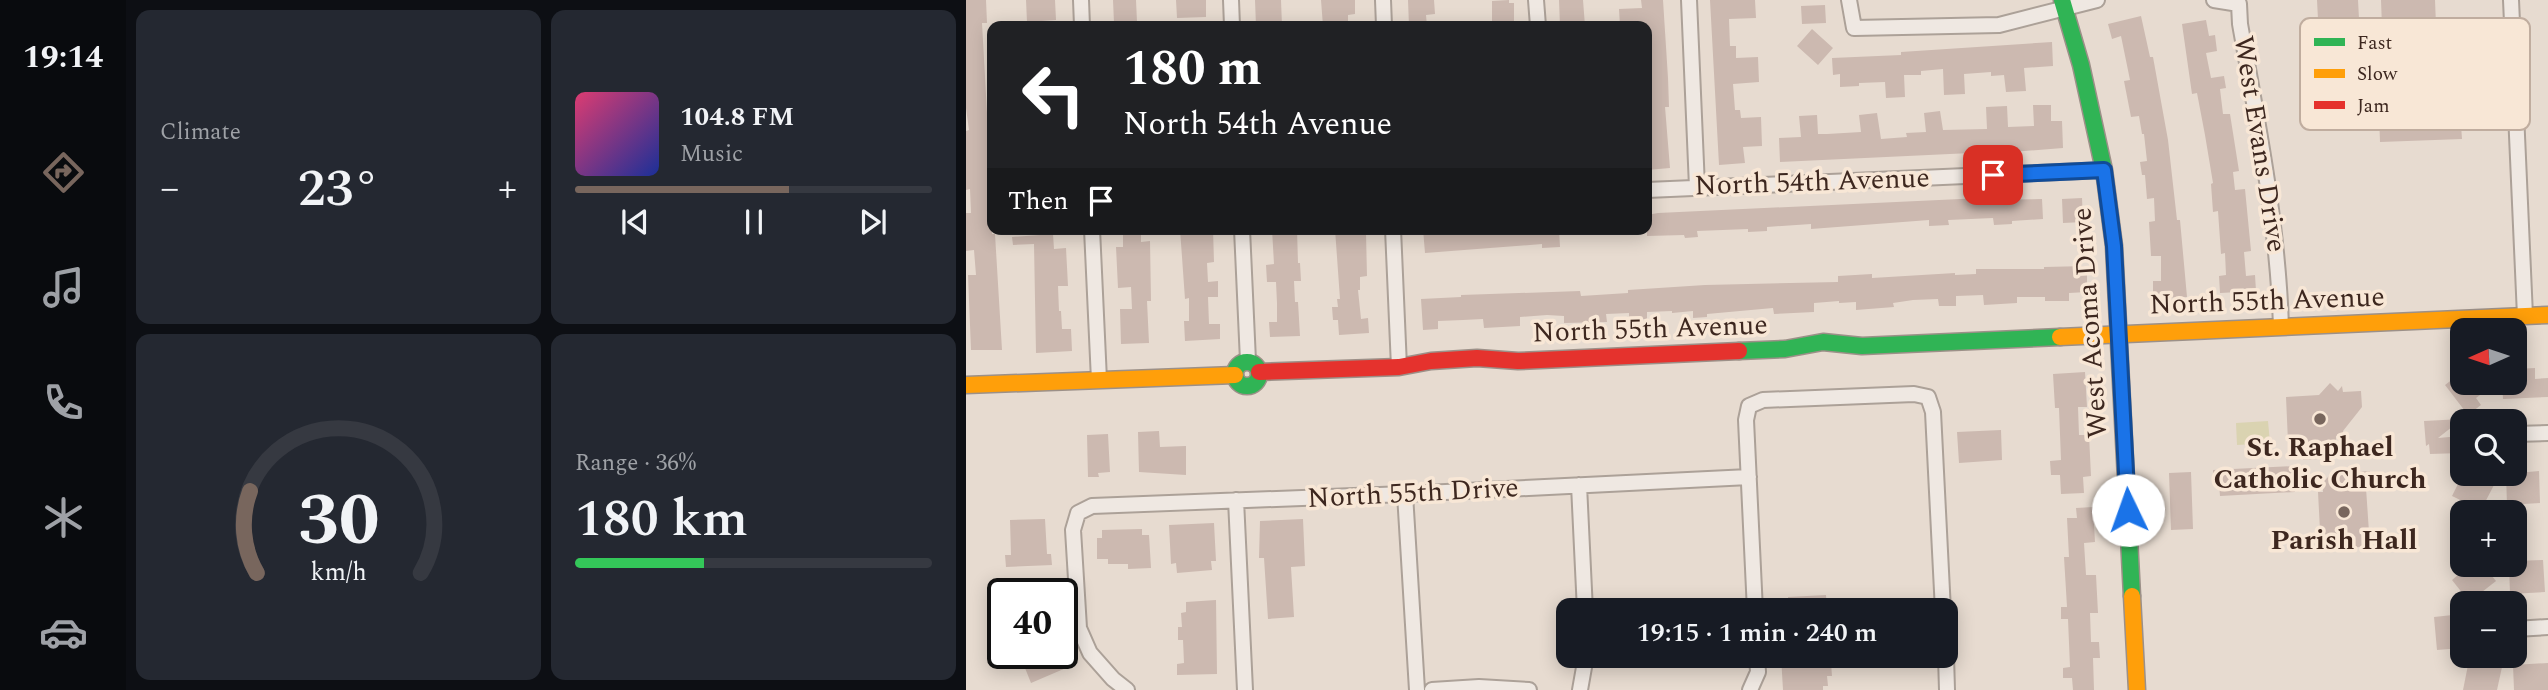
<!DOCTYPE html>
<html lang="en">
<head>
<meta charset="utf-8">
<style>
	:root { --surface:#171b24; --page:#242831; --text:#f1f3f6; --muted:#9ea1a6; --line:#363941; --accent:#78665d }
	body { margin:0; font-family:Spectral,serif; background:var(--page); color:var(--text); height:100vh; display:flex; flex-direction:column; font-size:26px; white-space:nowrap }
	* { box-sizing:border-box; margin:0 }
	p { font-size:23px; color:var(--muted) }
	.icon { flex:none; width:38px; height:38px; fill:none; stroke:currentColor; stroke-width:2; stroke-linecap:round; stroke-linejoin:round }
	.map { position:relative; flex:1; overflow:hidden }
	.sheet { display:flex; flex-direction:column; gap:10px; padding:10px; background:#0d0f14; width:840px }
	.sheet>* { flex:none }
	.banner { position:absolute; left:21px; top:21px; width:665px; height:214px; border-radius:14px; box-shadow:0 4px 18px #0003; background:#202124; color:#fff; overflow:hidden }
	.needle { width:46px; rotate:267deg }
	.controls { position:absolute; left:1484px; top:318px; display:grid; gap:14px }
	.controls a { display:grid; place-items:center; width:77px; height:77px; border-radius:14px; background:var(--surface); box-shadow:0 4px 18px #0003; font-size:35px }
	.speed { position:absolute; left:21px; top:578px; display:flex; gap:14px; font-size:35px; font-weight:700; text-align:center }
	.speed>* { display:grid; place-content:center; width:91px; height:91px; border-radius:50%; background:var(--surface); box-shadow:0 4px 18px #0003; line-height:1 }
	.speed .limit { border:4px solid #111; border-radius:10px; background:#fff; color:#111 }
	.pin { position:absolute; display:grid; place-items:center; width:60px; height:60px; color:#fff; margin:-30px; border-radius:14px; box-shadow:0 4px 10px #0006 }
	.me { position:absolute; width:77px; margin:-38px; rotate:357deg; stroke-linejoin:round; filter:drop-shadow(0 0 5px #0008) }
	.turn { display:flex; align-items:center; gap:24px; height:147px; padding:0 21px; font-size:32px }
	.turn .icon { width:91px; height:91px; stroke-width:2.5 }
	.turn b { display:block; font-size:49px; line-height:60px }
	.then { display:flex; align-items:center; height:66px; padding:0 21px; background:#0003; gap:14px; font-size:26px }
	.big { font-size:52px; font-weight:600; line-height:1.1 }
	.sheet .widget { flex:1; display:flex; flex-direction:column; justify-content:center; gap:10px; min-width:0; padding:0 24px; border-radius:14px; background:var(--page) }
	.sheet .dial { align-items:center; gap:0 }
	.dial svg { height:182px; overflow:visible; fill:none; stroke:var(--line); stroke-width:7; stroke-linecap:round; text-anchor:middle }
	.dial text { fill:var(--text); stroke:none }
	.song { display:flex; align-items:center; gap:21px }
	.cover { width:84px; height:84px; border-radius:10px; background:linear-gradient(135deg,hsl(340 70% 55%),hsl(230 70% 35%)) }
	.played { height:7px; border-radius:4px; background:linear-gradient(90deg,var(--accent) 60%,var(--line) 60%) }
	.keys { display:flex; justify-content:space-around; direction:ltr }
	.heat { display:flex; justify-content:space-between; align-items:center; font-size:38px; direction:ltr }
	.charge { height:10px; border-radius:5px; background:linear-gradient(90deg,#34c759 36%,var(--line) 0) }
	.sheet .tiles { flex:1; display:grid; gap:10px; grid-template-columns:repeat(2,1fr) }
	.trip { position:absolute; left:590px; top:598px; width:402px; height:70px; border-radius:14px; background:var(--surface); box-shadow:0 4px 18px #0003; font-weight:600; line-height:70px; text-align:center }
	main { display:flex; flex:1; min-height:0 }
	.dock { display:flex; flex-direction:column; width:126px; justify-content:space-around; align-items:center; background:#090b0e; color:var(--muted) }
	.dock .icon { width:49px; height:49px }
	.dock .current { color:var(--accent) }
	.dock b { font-size:32px; color:var(--text) }
	.map>svg:first-child { display:block }
	.green { fill:#dad3b1 }
	.building { fill:#ccb9b0 }
	.lines { fill:none; stroke-linecap:round; stroke-linejoin:round }
	.street-casing { stroke:#aca198; stroke-width:18 }
	.fast-casing { stroke:#9c9088; stroke-width:19 }
	.slow-casing { stroke:#9c9088; stroke-width:19 }
	.jam-casing { stroke:#9c9088; stroke-width:19 }
	.street { stroke:#efe8e2; stroke-width:14 }
	.fast { stroke:#30b455; stroke-width:16 }
	.slow { stroke:#ff9f0a; stroke-width:16 }
	.jam { stroke:#e5322d; stroke-width:16 }
	.route-casing { stroke:#114b97; stroke-width:18 }
	.route { stroke:#1a73e8; stroke-width:12 }
	.poi-dot { fill:#78665d; stroke:#f8e7d6; stroke-width:2.5 }
	.labels { text-anchor:middle; dominant-baseline:central; stroke-width:7; stroke-linejoin:round; paint-order:stroke }
	.street-label { font-size:28px; fill:#3d271f; stroke:#f8e7d6 }
	.poi-label { font-size:28px; font-weight:bold; fill:#3d271f; stroke:#f8e7d6 }
	.key { fill:#f8e7d6; stroke:#c0ad9f; stroke-width:2 }
	.key-label { font-size:19px; fill:#3d271f }
</style>
</head>
<body>
<main>
<nav class="dock">
<b>19:14</b>
<svg class="icon current" aria-label="directions" viewBox="0 0 24 24"><path d="M12 3l9 9-9 9-9-9zM9 14v-3h6M13 9l2 2-2 2"/></svg>
<svg class="icon" aria-label="music" viewBox="0 0 24 24"><path d="M9 18V5l10-2v13"/><circle cx="6" cy="18" r="3"/><circle cx="16" cy="16" r="3"/></svg>
<svg class="icon" aria-label="phone" viewBox="0 0 24 24"><path d="M5 4h4l2 5-3 2q2 4 5 5l2-3 5 2v4C11 20 4 13 5 4z"/></svg>
<svg class="icon" aria-label="climate" viewBox="0 0 24 24"><path d="M12 3v18M4 7l16 10M4 17L20 7"/></svg>
<svg class="icon" aria-label="car" viewBox="0 0 24 24"><path d="M5 17H2v-5l4-1 3-4h7l3 4 3 1v5h-3M9 17h6M6 11h13"/><circle cx="7" cy="17" r="2"/><circle cx="17" cy="17" r="2"/></svg>
</nav>
<section class="sheet">
<div class="tiles">
<div class="widget"><p>Climate</p>
<div class="heat"><a>−</a><b class="big">23°</b><a>+</a></div>
</div>
<div class="widget">
<div class="song"><i class="cover"></i><div><b>104.8 FM</b><p>Music</p></div></div>
<div class="played"></div>
<div class="keys"><svg class="icon" aria-label="previous" viewBox="0 0 24 24"><path d="M18 5L8 12l10 7zM5 5v14"/></svg><svg class="icon" aria-label="pause" viewBox="0 0 24 24"><path d="M8 5v14M16 5v14"/></svg><svg class="icon" aria-label="next" viewBox="0 0 24 24"><path d="M6 5l10 7-10 7zM19 5v14"/></svg></div>
</div>
<div class="widget dial"><svg viewBox="0 0 100 80">
<path d="M14 69A42 42 0 1 1 86 69"/>
<path d="M14 69A42 42 0 0 1 11 33" stroke="#78665d"/>
<text x="50" y="56" font-size="32" font-weight="700">30</text>
<text x="50" y="72" font-size="11">km/h</text>
</svg></div>
<div class="widget"><p>Range · 36%</p><b class="big">180 km</b><div class="charge"></div></div>
</div>
</section>
<div class="map">
<svg width="1582" height="690" viewBox="0 0 1582 690">
	<rect width="100%" height="100%" fill="#e7dbd0"/>
	<!-- green -->
	<path class="green" d="M1302,421l2,22 -33,2 -1,-22z"/>
	<!-- building -->
	<path class="building" d="M0,0h20l1,23h-5l5,90h5v121h3l7,116h-31l-3,-75h8l-2,-25 -8,1v-38h5l-1,-24 -4,1v-59l3,-1 -3,-22z
		M60,0h29l1,20 -29,2z
		M147,0h23l1,22 -23,1z
		M210,0h30v17l-29,1z
		M289,0h26l1,26h-26z
		M355,0h34v14l-7,1v11h-25z
		M442,0h26l1,14 -9,1 1,11h-18z
		M543,0v3h5v18l-22,1v-21z
		M593,0h24l2,26h-25z
		M675,0h22l5,78 1,29h-4l5,61 -23,2v-54h2l-2,-90h-27l-1,-17 23,-1z
		M744,0h45l1,18 -27,1 1,27h6v12l22,-1 1,25 -26,2 2,26h5l1,8 20,-1 1,29 -19,1 2,16 -26,2z
		M1351,0h41l5,94 -41,2z
		M1415,0h54l1,25 -54,2z
		M859,5l1,18 -24,1 -1,-18z
		M1175,16l9,41h3l15,83 9,80h3l7,77 -34,1v-17h8v-25h-10l-2,-34 6,-1 -1,-23 -7,1 -2,-24h-3l-2,-13 7,-1 -3,-27h-2l-3,-18 -8,1 -7,-36 6,-1 -9,-44 -9,3 -4,-15z
		M1240,20l3,16 6,-1 2,16 -11,2 5,25 13,-2 2,12 -6,1 3,25h7l9,57 -6,1 2,18 10,-1 6,62 -7,1 2,24 9,-1 1,16 -36,2 -1,-17 7,-1 -1,-22 -4,1 -3,-43 -5,1 -2,-28 2,-1 -8,-48 -8,-42 -5,1 -10,-70z
		M846,29l21,19 -15,17 -21,-19z
		M1086,42l1,24 -29,2 2,23 -20,1 -2,-17 -13,1v-4l-27,2 1,20 -21,1 -1,-26 -22,2v4h-17l1,22 -19,1 -1,-16 -26,1v3l-19,1v-13l-7,1 -1,-17 69,-3v-3z
		M1475,85l1,26h18l2,28 -82,3 -1,-27h-7l-1,-27z
		M1067,105h18v16h11l1,27 -91,7 -1,-2 -191,9 -1,-24 22,-1 -2,-21 18,-1 1,19h9l34,-2 -2,-17 18,-2 4,26 26,-2 -1,-4 20,-1 -2,-19 16,-2 3,19 44,-1 -1,-22 21,-1 1,21 26,-1z
		M1016,198v2l60,-1 1,20 -31,2v3l-18,1 -1,-7 -45,2 1,5 -20,1v-6l-118,9v-5l-44,3v4l-19,1v-3l-51,2 1,6 -13,1 -1,-3 -37,1v-21l11,-2z
		M1116,198l1,24 -20,1 -1,-24z
		M214,229h33l1,33 -7,1 1,19 10,-1v16h-10l1,27h11v15l-35,2 -1,-20h5v-23l-4,1z
		M306,229h25l1,34h2l1,18h-7l1,21h3l2,34 -30,1 -1,-15h8v-19l-1,-21h-9l-1,-17 8,-1z
		M369,229h23v5l8,-1 1,43 -7,1v13h-2l3,29 7,-1 1,15 -30,2 -1,-15h-5l-1,-13h6l-1,-8h3z
		M457,229h136l1,18 -18,1v-4l-117,9z
		M175,231v11l9,-1 1,60h-4l2,42 -28,1 -1,-35h12l-1,-22 -13,1 -2,-41h7v-15z
		M87,234l1,15 12,-1 2,38h-10l1,25h2l1,18h9l1,22 -36,2 -2,-109 -21,1 -1,-8z
		M1121,266v26l-18,1v8h-24v-4h-28v6l-33,2 -1,-10 -27,1v10h-17l-1,-7 -25,1 -20,3 1,4 -38,3v-8l-17,1v-2l-25,2v9l-40,2 -1,-6 -66,6v3l-14,1v-7l-21,2v-2l-25,1v7l-18,1v-7l-23,1 1,8 -43,1v-7l-17,-1 -27,2v9l-36,2 -1,-9 -20,1 -25,1v8l-15,1 -2,-31 40,-2v-2l119,-4 1,5 47,-3v-3l77,-5 133,-3v-6l34,-2v4l83,-5v2l21,-1v-5h68v-2z
		M1569,368v11l13,-1v19l-45,2 -1,-16h13v-14z
		M1119,372l2,35h-9l1,28h10l2,41 -8,1 1,16 -23,1 -1,-19h-9l-1,-14 11,-1 -2,-52h-4l-2,-34z
		M1496,372v11h22l4,6 -12,9 5,7 -13,10 -23,-30z
		M1364,383l8,8 4,-5 1,6 18,-1 1,16 -19,24 1,5h-8v7l-19,1 1,15 -15,1 -1,-19 -14,1 -2,-45 33,-2z
		M1496,419l-24,19 23,-2 1,17 -32,1 -1,-10 -3,2 -2,-25z
		M1035,430l1,30 -43,3 -2,-31z
		M193,431l1,16 26,-1v29l-47,-3 -1,-40z
		M142,434l2,38 -12,1 1,4h-11l-1,-42z
		M1328,466l1,26 -75,4 -1,-13 -6,1v-14z
		M1404,471l1,17h-5l3,44h-8l1,15 -41,2 -3,-57h5l-1,-9 9,-9z
		M1573,471l1,32 -33,2 -1,-31z
		M1225,472l2,57 -22,1 -2,-57z
		M1497,474h10l21,11 -13,25 -29,-14z
		M1127,507l2,35 -11,1 2,32h10l2,38h-8l1,29h8l1,16h-7l1,32h-21l-1,-12h-9v-10l7,-1 -2,-48h-7v-12h6l-3,-50h5l-2,-39h10l-1,-10z
		M79,519l2,35h4l1,11 -46,2 -1,-12h6l-1,-35z
		M337,519l2,47 -14,1 3,50 -26,2 -4,-61h-5l1,-37z
		M248,523l2,38h-5l1,9 -35,3 -1,-10 -5,1 -2,-39z
		M176,529v6h7l2,33 -23,1v-5h-20v-5h-11v-21h5v-8z
		M1577,560l2,32 -35,2 -1,-29h6v-4z
		M1504,565h13l13,16 -14,11 5,6 -7,6h-9l-19,-24z
		M860,595l1,16h-38l-1,-14z
		M250,600l1,74 -40,1v-11l7,-1 -1,-23h-5v-13h4l-1,-14 5,-1v-10z
		M1496,614v34l-25,2 -3,-33z
		M82,653h12l6,15 -35,15 -8,-20z
		M815,656h45l1,7h4l1,13h-5l1,10h-5v4h-40z
		M1503,660l33,7 -5,23h-34z
		M1582,663v27h-34l-1,-25z"/>
	<g class="lines">
		<!-- street casing -->
		<g class="street-casing">
			<path id="street" d="M115,0l1,26
				M265,0l1,26
				M417,0l1,26
				M570,0l2,26
				M723,0l8,187
				M883,0l5,28 145,-3 98,-25
				M1248,0l25,4 1,20c18,101 38,201 41,303
				M1545,0l14,316
				M681,190l457,-20
				M126,229l7,151
				M276,229l6,132
				M427,229l6,138
				M1549,434l33,-1
				M613,485l6,126
				M439,494l12,196
				M270,500l9,190
				M789,611l-9,-191 3,-14 14,-6 151,-6 14,3 5,15 10,199
				M1549,629l33,-2
				M980,656l1,34
				M161,690l-14,-11 -23,-26 -11,-25 -6,-98 5,-17 14,-7 313,-12 344,-17
				M466,690l47,-3 50,3
				M614,690l6,-34
				M784,690l8,-18 -1,-16"/>
		</g>
		<!-- fast casing -->
		<g class="fast-casing">
			<path id="fast" d="M1096,0l19,65 23,105 10,76 18,350
				M773,351l46,-2 38,-7 39,4 198,-9
				M269 374a12 12 0 1 1 24 0a12 12 0 1 1-24 0Z"/>
		</g>
		<!-- slow casing -->
		<g class="slow-casing">
			<path id="slow" d="M1094,337l488,-22
				M0,385l269,-10
				M1166,596l5,94"/>
		</g>
		<!-- jam casing -->
		<g class="jam-casing">
			<path id="jam" d="M293,372l140,-5 32,-6 46,-3 41,3 221,-10"/>
		</g>
		<!-- street -->
		<use href="#street" class="street"/>
		<!-- fast -->
		<use href="#fast" class="fast"/>
		<!-- slow -->
		<use href="#slow" class="slow"/>
		<!-- jam -->
		<use href="#jam" class="jam"/>
	</g>
	<g class="lines">
		<!-- route casing -->
		<g class="route-casing">
			<path id="route" d="M1027,175l111,-5 10,76 14,264"/>
		</g>
		<!-- route -->
		<use href="#route" class="route"/>
	</g>
	<!-- markers -->
	<g class="poi-dot">
		<circle cx="1354" cy="419" r="7"/>
		<circle cx="1378" cy="512" r="7"/>
	</g>
	<g class="labels">
		<!-- street labels -->
		<g class="street-label">
			<text transform="translate(1294 144) rotate(81)">West Evans Drive</text>
			<text transform="translate(846 182) rotate(-2)">North 54th Avenue</text>
			<text transform="translate(1301 301) rotate(-2)">North 55th Avenue</text>
			<text transform="translate(1124 323) rotate(-94)">West Acoma Drive</text>
			<text transform="translate(684 329) rotate(-2)">North 55th Avenue</text>
			<text transform="translate(447 493) rotate(-3)">North 55th Drive</text>
		</g>
		<!-- poi labels -->
		<g class="poi-label">
			<text x="1354" y="447">St. Raphael<tspan x="1354" dy="32">Catholic Church</tspan></text>
			<text x="1378" y="540">Parish Hall</text>
		</g>
	</g>
	<!-- legend -->
	<rect x="1334" y="18" width="230" height="112" rx="10" class="key"/>
	<rect x="1348" y="38" width="31" height="8" fill="#30b455"/>
	<rect x="1348" y="69" width="31" height="9" fill="#ff9f0a"/>
	<rect x="1348" y="101" width="31" height="8" fill="#e5322d"/>
	<g class="key-label">
		<text x="1391" y="49">Fast</text>
		<text x="1391" y="80">Slow</text>
		<text x="1391" y="112">Jam</text>
	</g>
</svg>
<div class="controls">
<a><svg class="needle" viewBox="-14 -14 28 28"><path d="M0-13l5 13h-10z" fill="#e53935"/><path d="M0 13l5-13h-10z" fill="#9ea1a6"/></svg></a>
<a><svg class="icon" aria-label="search" viewBox="0 0 24 24"><circle cx="10" cy="10" r="6"/><path d="M15 15l6 6"/></svg></a>
<a>+</a>
<a>−</a>
</div>
<div class="speed"><div class="limit">40</div></div>
<div class="pin" style="left:1027px;top:175px;background:#d93025"><svg class="icon" aria-label="arrive" viewBox="0 0 24 24"><path d="M6 21V4h12l-3 4 3 4H6"/></svg></div>
<svg class="me" style="left:1162px;top:510px" viewBox="-20 -20 40 40"><circle r="19" fill="#fff"/><path d="M0-13L10 11 0 6-10 11z" fill="#1a73e8"/></svg>
<div class="trip">19:15 · 1 min · 240 m</div>
<div class="banner">
<div class="turn"><svg class="icon" aria-label="left" viewBox="0 0 24 24"><path d="M17 20v-9H6M10 6l-5 5 5 5"/></svg><div><b>180 m</b>North 54th Avenue</div></div>
<div class="then">Then<svg class="icon" aria-label="arrive" viewBox="0 0 24 24"><path d="M6 21V4h12l-3 4 3 4H6"/></svg></div>
</div>
</div>
</main>
</body>
</html>
